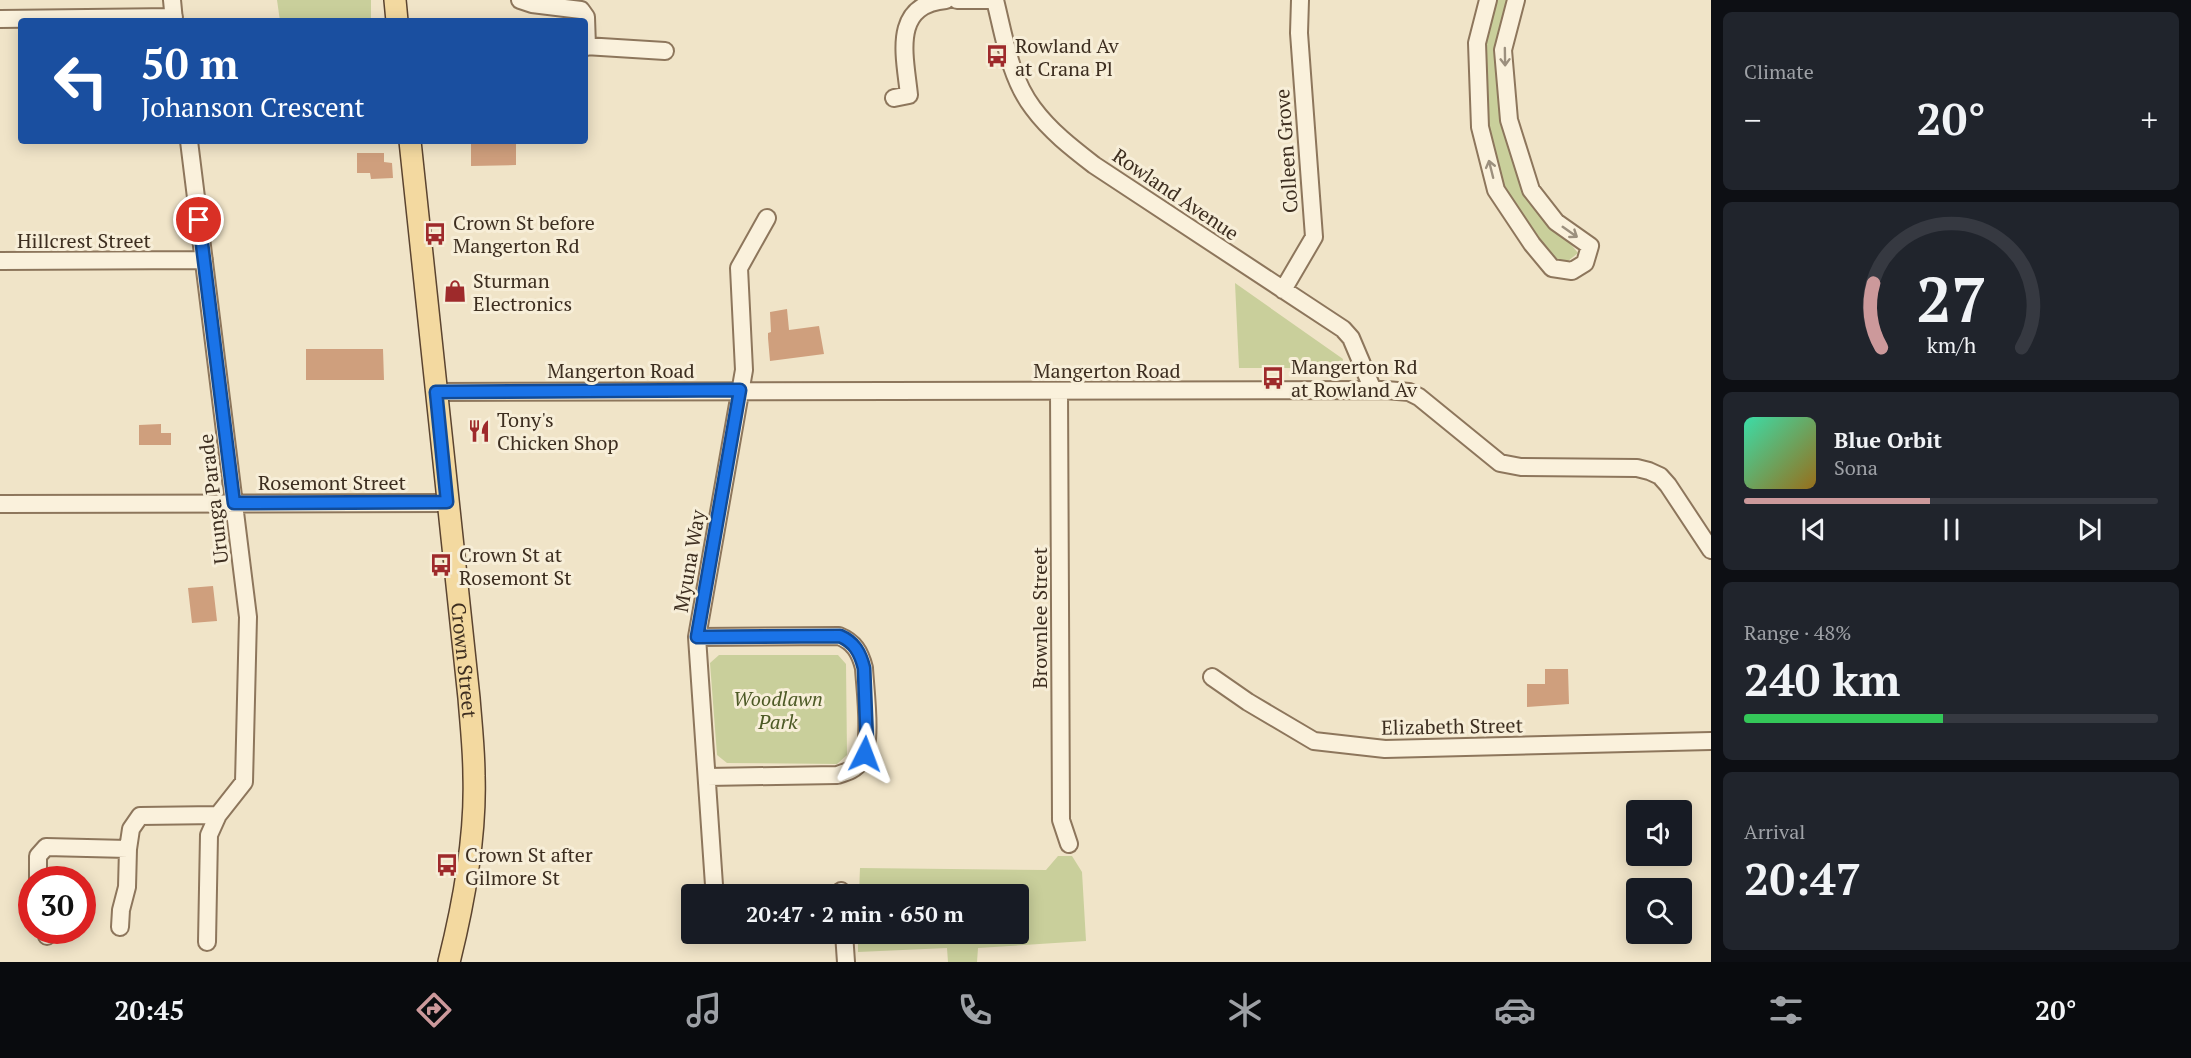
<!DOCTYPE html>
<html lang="en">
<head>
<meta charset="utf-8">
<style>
	:root { --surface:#171b24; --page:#20242c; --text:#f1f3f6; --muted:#9ea1a6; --line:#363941; --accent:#cc999b }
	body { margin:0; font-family:"PT Serif",serif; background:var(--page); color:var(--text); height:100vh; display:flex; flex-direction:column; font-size:22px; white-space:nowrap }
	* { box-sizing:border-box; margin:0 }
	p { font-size:20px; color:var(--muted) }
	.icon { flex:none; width:33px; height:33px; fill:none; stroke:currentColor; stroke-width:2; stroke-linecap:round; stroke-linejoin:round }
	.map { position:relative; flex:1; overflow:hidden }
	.sheet { display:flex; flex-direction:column; gap:12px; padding:12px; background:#0d0f14; width:480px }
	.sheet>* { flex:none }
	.top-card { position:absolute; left:18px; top:18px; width:570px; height:126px; border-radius:6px; box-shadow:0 3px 15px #0003; background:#1a4fa0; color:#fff; overflow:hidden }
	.fabs { position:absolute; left:1626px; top:800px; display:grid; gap:12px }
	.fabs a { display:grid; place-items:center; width:66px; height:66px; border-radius:6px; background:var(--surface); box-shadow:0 3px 15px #0003; font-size:30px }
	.speed { position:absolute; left:18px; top:866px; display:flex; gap:12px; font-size:30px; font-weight:700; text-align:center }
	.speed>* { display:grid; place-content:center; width:78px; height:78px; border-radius:50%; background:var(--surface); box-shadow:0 3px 15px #0003; line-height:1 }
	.speed .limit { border:9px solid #d22; background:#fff; color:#111 }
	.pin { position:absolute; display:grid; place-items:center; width:51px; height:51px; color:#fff; margin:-26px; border:3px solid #fff; border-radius:50%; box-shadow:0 2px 6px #0007 }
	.me { position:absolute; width:66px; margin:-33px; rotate:3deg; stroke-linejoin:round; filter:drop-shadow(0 0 4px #0008) }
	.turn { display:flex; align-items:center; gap:21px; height:126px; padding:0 24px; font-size:27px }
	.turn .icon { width:78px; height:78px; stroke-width:2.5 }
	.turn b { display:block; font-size:42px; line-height:51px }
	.big { font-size:45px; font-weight:800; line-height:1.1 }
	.sheet .tile { flex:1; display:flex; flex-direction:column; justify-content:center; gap:9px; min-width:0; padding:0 21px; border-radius:9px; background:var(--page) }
	.sheet .dial { align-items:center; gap:0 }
	.dial svg { height:156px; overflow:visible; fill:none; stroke:var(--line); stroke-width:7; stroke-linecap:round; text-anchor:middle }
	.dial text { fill:var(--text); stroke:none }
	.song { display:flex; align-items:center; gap:18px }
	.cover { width:72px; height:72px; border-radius:9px; background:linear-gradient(135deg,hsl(160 70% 55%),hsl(40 70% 35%)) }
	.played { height:6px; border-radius:3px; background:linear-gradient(90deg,var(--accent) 45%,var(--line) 45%) }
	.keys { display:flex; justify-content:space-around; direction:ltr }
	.heat { display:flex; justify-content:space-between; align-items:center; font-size:33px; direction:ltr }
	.charge { height:9px; border-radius:4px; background:linear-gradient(90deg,#34c759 48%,var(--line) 0) }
	.trip { position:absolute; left:681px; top:884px; width:348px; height:60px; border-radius:6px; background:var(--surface); box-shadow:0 3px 15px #0003; font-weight:800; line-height:60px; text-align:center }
	.menu { display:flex; height:96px; justify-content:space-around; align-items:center; background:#090b0e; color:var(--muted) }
	.menu .icon { width:42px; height:42px }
	.menu .current { color:var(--accent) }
	.menu b { font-size:27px; color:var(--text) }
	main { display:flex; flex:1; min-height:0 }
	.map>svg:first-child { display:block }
	.green { fill:#c9cf9b }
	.building { fill:#cf9f7d }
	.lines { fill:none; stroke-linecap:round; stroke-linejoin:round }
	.minor-casing { stroke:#8d765c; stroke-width:20 }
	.major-casing { stroke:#5b4430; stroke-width:24 }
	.minor { stroke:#faf1dc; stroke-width:16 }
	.major { stroke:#f3d9a0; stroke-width:21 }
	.oneway { stroke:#9c907e }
	.route-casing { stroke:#114b97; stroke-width:15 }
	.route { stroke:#1a73e8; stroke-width:10 }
	.labels { text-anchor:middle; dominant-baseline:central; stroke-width:6; stroke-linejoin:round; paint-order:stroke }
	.poi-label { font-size:20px; fill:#3d2e20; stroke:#f7eed8; text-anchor:start }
	.street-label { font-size:20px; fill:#3d2e20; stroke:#f7eed8 }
	.park-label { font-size:20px; font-style:italic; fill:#4d5a26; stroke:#f7eed8 }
</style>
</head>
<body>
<main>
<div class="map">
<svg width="1711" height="962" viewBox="0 0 1711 962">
	<rect width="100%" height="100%" fill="#f0e4c8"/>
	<!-- green -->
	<path class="green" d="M277,0h94v21h-91z
		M1493,0h17c-6,20 -13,41 -14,62 -2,30 18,118 34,142 14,19 34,30 48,49l-10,8 -13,-2 -21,-23 -26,-42 -17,-39 -7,-63 -1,-53z
		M1235,283l108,76 -2,9h-102z
		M719,655h119l8,9 1,91 -10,9 -110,-1 -10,-8 -7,-92z
		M1058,856h14l10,16 4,69 -108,7 -1,14h-29l-1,-14 -89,4v-19h160v-39h-159l1,-26 186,2z"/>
	<!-- building -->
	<path class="building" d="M471,141h45v24l-45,1z
		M357,153h27v9l8,1 1,15 -22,1 -1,-6h-13z
		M787,309l2,21 30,-4 5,28 -54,7 -2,-23v-5l3,-1 -1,-20z
		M306,349h77l1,31h-78z
		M161,424v9h10v12h-32v-20z
		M213,586l4,35 -25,2 -4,-35z
		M1545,669h23l1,35 -42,3v-23h18z"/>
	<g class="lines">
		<!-- minor casing -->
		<g class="minor-casing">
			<path id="minor" d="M172,0l2,21
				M520,0l12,4 49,6 5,7 1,30
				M957,0h38
				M995,0c9,36 15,78 38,108 17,23 39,40 61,57l249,164 8,9 22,52
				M1488,0l-11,43 3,84 16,63 36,54 20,24 20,3 13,-8 5,-17 -34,-24 -25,-32 -22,-70 -6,-70 13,-50
				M0,19l174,-2
				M585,46l80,5
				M894,98l15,-3c-4,-39 -18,-90 37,-95
				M0,261l204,-1
				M1283,290l31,-53 -15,-204 1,-33
				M1059,391l2,429 8,24
				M436,392l950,-2 23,2 10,5 81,66 21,4 116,1 12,3 11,5 8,9 43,65
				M0,504l447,-1
				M697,637l142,-1c15,6 21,16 25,32 1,21 9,77 -3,93 -6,9 -14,11 -24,14l-130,2
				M1212,677l36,25 66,39 71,8 326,-8
				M38,879v-23l8,-9 82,2 3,-20 9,-13 78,-1 26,-33 4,-165 -59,-476
				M714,885l-17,-248 47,-267 -5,-102 28,-50
				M841,891l1,3
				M120,927l1,-17 6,-23 1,-38
				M47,930v6
				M844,933l2,29
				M207,942l2,-107 9,-20"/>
		</g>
		<!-- major casing -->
		<g class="major-casing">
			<g id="major">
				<path d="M395,0l2,21"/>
				<path id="s1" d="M410,141l59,557c2,26 5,52 5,78 2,62 -10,126 -25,186"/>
			</g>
		</g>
		<!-- minor -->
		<use href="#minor" class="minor"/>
		<!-- major -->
		<use href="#major" class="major"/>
	</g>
	<!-- one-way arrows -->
	<defs><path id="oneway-shaft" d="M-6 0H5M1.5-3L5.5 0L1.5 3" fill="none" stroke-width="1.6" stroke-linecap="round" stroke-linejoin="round" transform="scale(1.5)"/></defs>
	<g class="oneway">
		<use href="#oneway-shaft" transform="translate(1505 57) rotate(89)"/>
		<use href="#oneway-shaft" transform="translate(1491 169) rotate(-104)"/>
		<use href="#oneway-shaft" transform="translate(1570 232) rotate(35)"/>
	</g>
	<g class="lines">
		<!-- route casing -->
		<g class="route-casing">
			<path id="route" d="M199,220l35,283 213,-1 -11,-110 304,-2 -43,247 143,-1c14,6 20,16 24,32l3,77 -2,9"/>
		</g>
		<!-- route -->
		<use href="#route" class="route"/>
	</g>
	<!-- icons -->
	<defs>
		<g id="bus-bare" transform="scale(1.8)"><path d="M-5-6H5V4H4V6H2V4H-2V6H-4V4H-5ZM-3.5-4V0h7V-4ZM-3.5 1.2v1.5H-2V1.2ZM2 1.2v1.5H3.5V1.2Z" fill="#9e2a2b" stroke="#f7eed8" stroke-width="2.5" paint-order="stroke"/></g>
		<g id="shop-bare" transform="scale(1.8)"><path d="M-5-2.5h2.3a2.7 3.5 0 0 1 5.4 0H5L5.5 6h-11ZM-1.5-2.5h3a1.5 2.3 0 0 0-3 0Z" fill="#9e2a2b" stroke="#f7eed8" stroke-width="2.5" paint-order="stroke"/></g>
		<g id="restaurant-bare" transform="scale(1.8)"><path d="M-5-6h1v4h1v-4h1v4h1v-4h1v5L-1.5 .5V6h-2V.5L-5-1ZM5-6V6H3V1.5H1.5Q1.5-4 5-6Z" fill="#9e2a2b" stroke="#f7eed8" stroke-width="2.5" paint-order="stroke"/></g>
	</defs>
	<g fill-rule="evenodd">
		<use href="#bus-bare" x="997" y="56"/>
		<use href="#bus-bare" x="435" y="234"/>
		<use href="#shop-bare" x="455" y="291"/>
		<use href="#bus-bare" x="1273" y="378"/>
		<use href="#restaurant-bare" x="479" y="431"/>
		<use href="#bus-bare" x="441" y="565"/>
		<use href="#bus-bare" x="447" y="865"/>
	</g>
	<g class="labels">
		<!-- poi labels -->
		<g class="poi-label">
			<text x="1015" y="45">Rowland Av<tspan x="1015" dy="23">at Crana Pl</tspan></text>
			<text x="453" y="222">Crown St before<tspan x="453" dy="23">Mangerton Rd</tspan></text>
			<text x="473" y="280">Sturman<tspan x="473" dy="23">Electronics</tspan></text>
			<text x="1291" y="366">Mangerton Rd<tspan x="1291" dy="23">at Rowland Av</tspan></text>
			<text x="497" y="419">Tony's<tspan x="497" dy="23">Chicken Shop</tspan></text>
			<text x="459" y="554">Crown St at<tspan x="459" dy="23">Rosemont St</tspan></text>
			<text x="465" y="854">Crown St after<tspan x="465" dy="23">Gilmore St</tspan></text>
		</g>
		<!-- street labels -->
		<g class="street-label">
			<text transform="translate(1286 151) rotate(-94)">Colleen Grove</text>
			<text transform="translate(1176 194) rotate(34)">Rowland Avenue</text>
			<text x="84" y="240">Hillcrest Street</text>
			<text x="621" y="370">Mangerton Road</text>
			<text x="1107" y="370">Mangerton Road</text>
			<text x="332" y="482">Rosemont Street</text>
			<text transform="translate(213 499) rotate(-97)">Urunga Parade</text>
			<text transform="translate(689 561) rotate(-80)">Myuna Way</text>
			<text transform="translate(1039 618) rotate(-90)">Brownlee Street</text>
			<text stroke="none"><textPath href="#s1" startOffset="522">Crown Street</textPath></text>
			<text transform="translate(1452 726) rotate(-1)">Elizabeth Street</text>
		</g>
		<!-- park labels -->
		<g class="park-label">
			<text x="778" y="698">Woodlawn<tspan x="778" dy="23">Park</tspan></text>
		</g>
	</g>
</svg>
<div class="fabs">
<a><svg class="icon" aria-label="sound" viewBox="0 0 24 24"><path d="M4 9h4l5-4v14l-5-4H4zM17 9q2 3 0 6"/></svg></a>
<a><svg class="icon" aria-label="search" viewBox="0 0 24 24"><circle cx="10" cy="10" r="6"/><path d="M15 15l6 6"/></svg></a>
</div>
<div class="speed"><div class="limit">30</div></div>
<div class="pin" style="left:199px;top:220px;background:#d93025"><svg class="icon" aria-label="arrive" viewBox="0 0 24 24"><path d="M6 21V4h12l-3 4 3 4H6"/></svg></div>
<svg class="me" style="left:865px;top:754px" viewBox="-20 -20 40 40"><path d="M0-17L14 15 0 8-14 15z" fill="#1a73e8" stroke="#fff" stroke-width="4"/></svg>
<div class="trip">20:47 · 2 min · 650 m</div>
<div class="top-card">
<div class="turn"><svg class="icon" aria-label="left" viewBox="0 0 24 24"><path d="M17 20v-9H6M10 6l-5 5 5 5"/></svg><div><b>50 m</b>Johanson Crescent</div></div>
</div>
</div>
<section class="sheet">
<div class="tile"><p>Climate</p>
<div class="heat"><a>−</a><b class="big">20°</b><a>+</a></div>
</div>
<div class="tile dial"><svg viewBox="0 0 100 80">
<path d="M14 69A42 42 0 1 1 86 69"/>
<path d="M14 69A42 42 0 0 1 10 36" stroke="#cc999b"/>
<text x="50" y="56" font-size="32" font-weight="700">27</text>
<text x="50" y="72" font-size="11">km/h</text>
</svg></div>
<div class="tile">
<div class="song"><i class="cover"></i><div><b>Blue Orbit</b><p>Sona</p></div></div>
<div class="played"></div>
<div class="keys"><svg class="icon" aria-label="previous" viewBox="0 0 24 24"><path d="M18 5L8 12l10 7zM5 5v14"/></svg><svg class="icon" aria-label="pause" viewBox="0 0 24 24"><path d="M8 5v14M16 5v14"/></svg><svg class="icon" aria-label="next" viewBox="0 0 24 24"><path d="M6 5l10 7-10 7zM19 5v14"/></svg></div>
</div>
<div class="tile"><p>Range · 48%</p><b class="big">240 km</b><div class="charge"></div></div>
<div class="tile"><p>Arrival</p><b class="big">20:47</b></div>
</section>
</main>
<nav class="menu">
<b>20:45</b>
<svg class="icon current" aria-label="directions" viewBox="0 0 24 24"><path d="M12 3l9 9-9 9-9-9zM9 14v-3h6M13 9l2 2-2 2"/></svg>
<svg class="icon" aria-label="music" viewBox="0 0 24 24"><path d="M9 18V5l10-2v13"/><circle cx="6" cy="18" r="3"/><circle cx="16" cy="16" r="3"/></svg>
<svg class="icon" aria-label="phone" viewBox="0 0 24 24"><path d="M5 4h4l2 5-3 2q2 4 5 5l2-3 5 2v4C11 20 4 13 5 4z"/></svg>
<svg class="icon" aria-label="climate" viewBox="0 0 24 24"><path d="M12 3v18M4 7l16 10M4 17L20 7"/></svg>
<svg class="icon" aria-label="car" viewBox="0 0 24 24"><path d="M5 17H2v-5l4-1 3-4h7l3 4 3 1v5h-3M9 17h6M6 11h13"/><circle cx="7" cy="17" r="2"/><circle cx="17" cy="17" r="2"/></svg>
<svg class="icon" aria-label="filters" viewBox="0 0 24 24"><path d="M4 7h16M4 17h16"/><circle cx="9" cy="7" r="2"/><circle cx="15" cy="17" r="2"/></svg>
<b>20°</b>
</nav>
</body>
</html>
